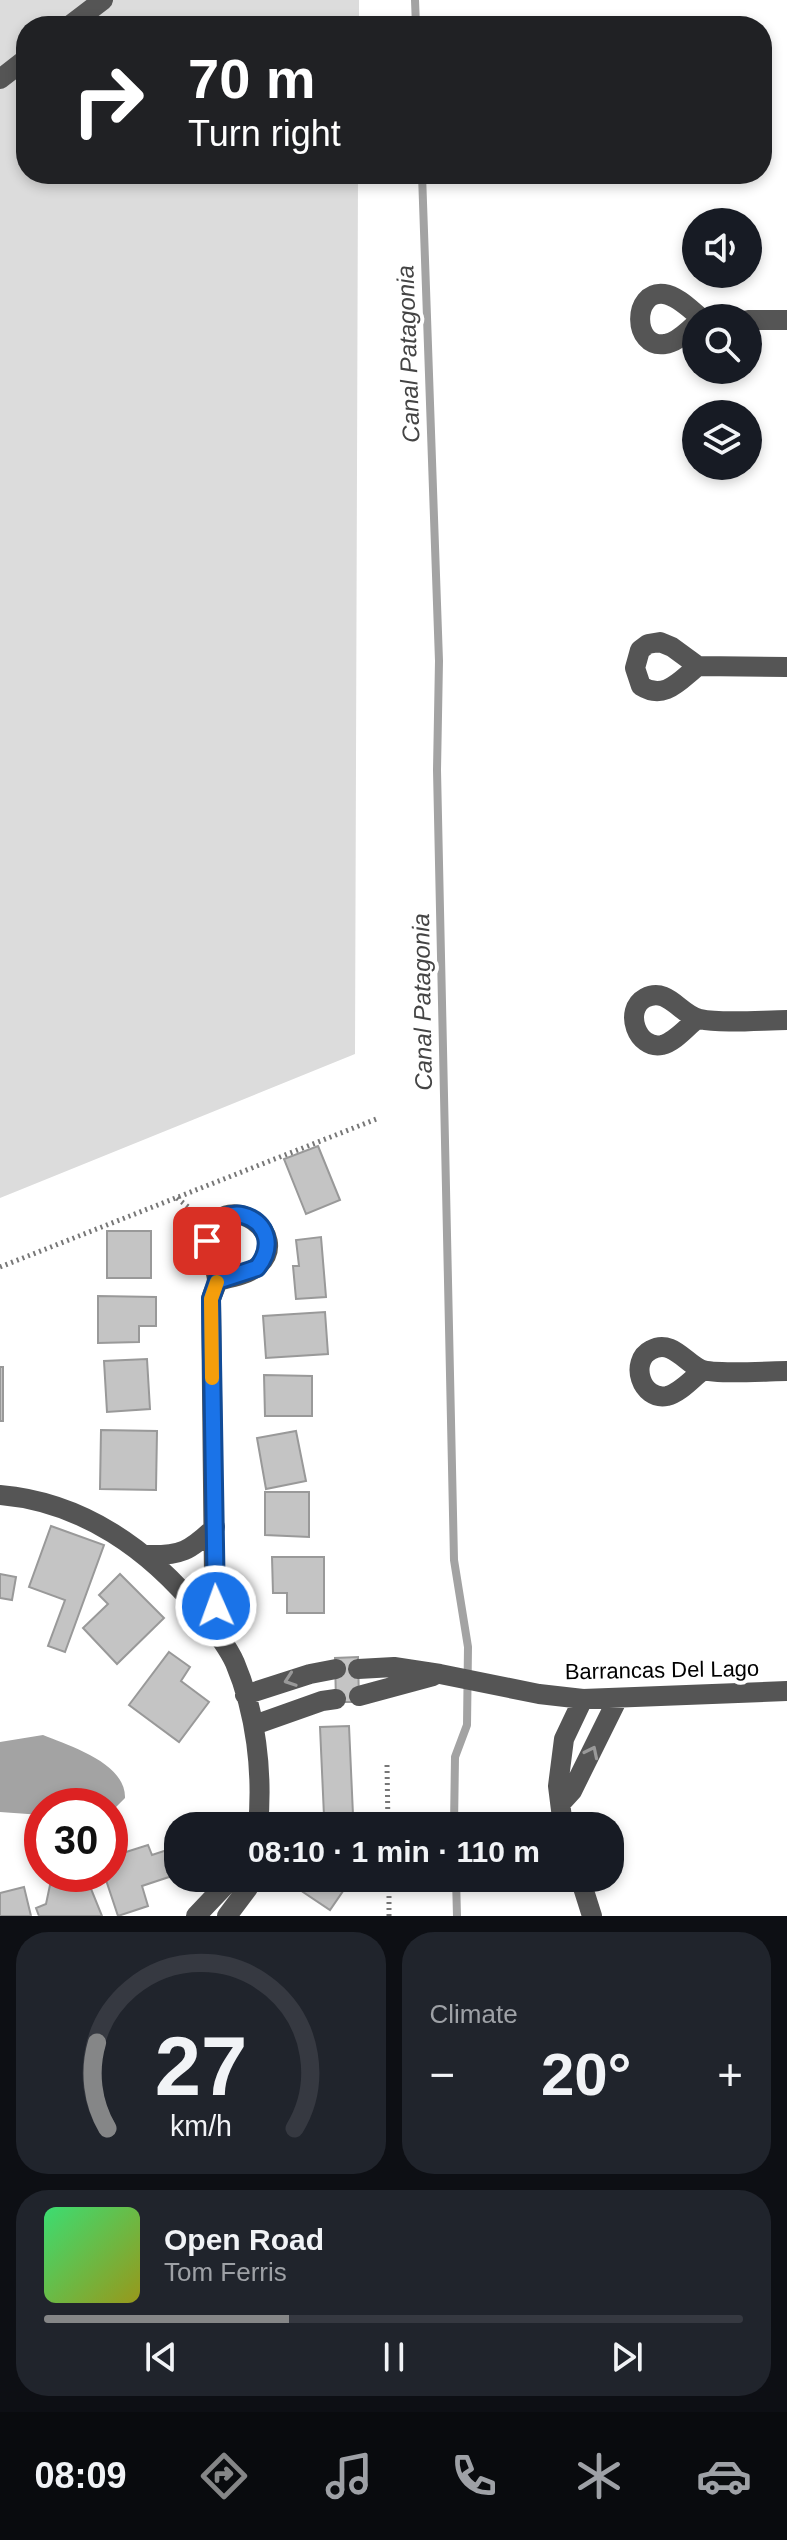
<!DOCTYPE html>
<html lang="en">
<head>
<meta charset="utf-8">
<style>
	:root { --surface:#171b24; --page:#20242c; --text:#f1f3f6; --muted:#9ea1a6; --line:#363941; --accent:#858687 }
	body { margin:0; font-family:Helvetica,sans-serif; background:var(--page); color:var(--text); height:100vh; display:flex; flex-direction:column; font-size:30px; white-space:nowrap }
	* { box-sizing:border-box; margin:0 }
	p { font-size:26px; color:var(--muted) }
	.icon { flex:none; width:44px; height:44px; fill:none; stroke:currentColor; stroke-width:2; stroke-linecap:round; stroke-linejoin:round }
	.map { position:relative; height:1916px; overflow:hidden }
	.sheet { display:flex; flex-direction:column; gap:16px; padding:16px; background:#0d0f14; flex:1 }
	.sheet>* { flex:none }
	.top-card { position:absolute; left:16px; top:16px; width:756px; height:168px; border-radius:32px; box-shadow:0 4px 12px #0003; background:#202124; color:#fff; overflow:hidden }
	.controls { position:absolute; left:682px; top:208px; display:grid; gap:16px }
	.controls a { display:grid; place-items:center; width:80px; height:80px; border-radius:50%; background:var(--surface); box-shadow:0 4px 12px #0003; font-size:40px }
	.speed { position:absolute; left:24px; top:1788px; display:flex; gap:16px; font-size:40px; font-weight:700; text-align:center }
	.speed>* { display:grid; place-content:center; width:104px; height:104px; border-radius:50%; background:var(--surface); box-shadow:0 4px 12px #0003; line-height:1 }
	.speed .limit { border:12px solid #d22; background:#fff; color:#111 }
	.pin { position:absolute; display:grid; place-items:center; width:68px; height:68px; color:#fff; margin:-34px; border-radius:16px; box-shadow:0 4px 12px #0006 }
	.me { position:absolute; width:88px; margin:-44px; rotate:358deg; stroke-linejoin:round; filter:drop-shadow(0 0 6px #0008) }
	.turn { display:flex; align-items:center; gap:28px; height:168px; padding:0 40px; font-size:36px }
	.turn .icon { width:104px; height:104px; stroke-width:2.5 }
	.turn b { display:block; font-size:56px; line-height:68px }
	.big { font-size:60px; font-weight:700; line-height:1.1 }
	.sheet .widget { flex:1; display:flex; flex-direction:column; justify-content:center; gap:12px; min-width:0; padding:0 28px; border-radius:32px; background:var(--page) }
	.sheet .dial { align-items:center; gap:0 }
	.dial svg { height:208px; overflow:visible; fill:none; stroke:var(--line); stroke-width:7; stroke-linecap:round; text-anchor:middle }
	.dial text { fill:var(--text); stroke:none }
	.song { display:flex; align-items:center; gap:24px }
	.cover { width:96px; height:96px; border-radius:12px; background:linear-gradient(135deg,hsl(140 70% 55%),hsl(60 70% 35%)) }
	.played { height:8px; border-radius:4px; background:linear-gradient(90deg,var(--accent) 35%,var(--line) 35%) }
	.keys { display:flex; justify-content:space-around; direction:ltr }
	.heat { display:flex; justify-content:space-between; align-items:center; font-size:44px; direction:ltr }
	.sheet .tiles { flex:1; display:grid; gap:16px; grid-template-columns:1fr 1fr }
	.widget:last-child { grid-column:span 2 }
	.trip { position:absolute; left:164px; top:1812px; width:460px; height:80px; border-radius:32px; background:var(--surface); box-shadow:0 4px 12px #0003; font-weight:700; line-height:80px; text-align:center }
	.menu { display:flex; height:128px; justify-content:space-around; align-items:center; background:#090b0e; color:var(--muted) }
	.menu .icon { width:56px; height:56px }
	.menu .current { color:var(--accent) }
	.menu b { font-size:36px; color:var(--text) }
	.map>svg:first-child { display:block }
	.green { fill:#dcdcdc }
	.water { fill:#a3a3a3 }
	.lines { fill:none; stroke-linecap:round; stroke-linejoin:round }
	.stream { stroke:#a3a3a3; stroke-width:8 }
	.building { fill:#c4c4c4; stroke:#999; stroke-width:2 }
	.path { stroke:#777; stroke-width:5; stroke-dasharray:2 4; stroke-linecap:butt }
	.minor { stroke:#555; stroke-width:20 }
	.oneway { stroke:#999 }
	.route-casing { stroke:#114b97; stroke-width:20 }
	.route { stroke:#1a73e8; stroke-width:14 }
	.slow { stroke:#f59e0b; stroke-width:14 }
	.labels { text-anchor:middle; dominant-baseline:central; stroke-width:8; stroke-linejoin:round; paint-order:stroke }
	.street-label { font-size:22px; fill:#000; stroke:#fff }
	.water-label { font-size:24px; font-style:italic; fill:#444; stroke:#fff }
</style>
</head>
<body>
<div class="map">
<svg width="787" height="1916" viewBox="0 0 787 1916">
	<rect width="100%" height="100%" fill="#fff"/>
	<!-- green -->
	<path class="green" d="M0,0h359v26h-333v148h332l-3,880 -355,144z"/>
	<!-- water -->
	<path class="water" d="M43,1735c27,11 83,28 82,63l-15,15v-7h-68v9l-42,-3v-70z"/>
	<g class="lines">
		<!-- stream -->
		<path class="stream" d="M415,0l1,26
			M422,174l17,487 -2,109 17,790 14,87 -1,78 -12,32 -1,69
			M456,1878l1,38"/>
	</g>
	<!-- building -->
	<path class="building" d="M318,1146l22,54 -34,14 -22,-55z
		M107,1231h44v47h-44z
		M321,1237l5,60 -30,2 -3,-33h6l-3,-26z
		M98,1296l58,1v29h-17v16l-41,1z
		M325,1312l3,42 -62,4 -3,-42z
		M147,1359l3,50 -43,3 -3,-51z
		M0,1367h3v54h-3z
		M264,1375l48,1v40h-47z
		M101,1430l56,1 -1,59 -56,-1z
		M296,1431l10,50 -40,8 -9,-51z
		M265,1492h44v45l-44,-2z
		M51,1526l53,19 -39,107 -17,-6 17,-46 -36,-13z
		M272,1557h52v56h-37v-20h-14z
		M0,1574l16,3 -4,23 -12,-2z
		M120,1574l44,44 -47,46 -34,-36 25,-24 -9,-9z
		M169,1652l21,15 -9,14 28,21 -30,40 -50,-37z
		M358,1657l1,45h-23l-1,-44z
		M349,1726l4,89 -29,1 -4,-89z
		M121,1839l5,13 22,-7 4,10 18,-6 8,25 -36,12 6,20 -30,10 -14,-42h6v-32z
		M79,1874h6l17,42h-63l-3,-8 10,-4 4,-19z
		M286,1878h66l-22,32 -45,-30z
		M24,1887l7,29h-31v-23z"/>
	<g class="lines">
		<!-- path -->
		<path class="path" d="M177,1198l20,16
			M0,1267l379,-149
			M387,1765l1,61
			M389,1878v38"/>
		<!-- minor -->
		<path class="minor" d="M69,26l34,-26
			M0,79l26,-20
			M748,320h39
			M696,324c-9,7 -19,19 -31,20 -33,5 -33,-54 -1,-50 14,2 27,16 37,24
			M698,666c-18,14 -33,35 -57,20l-6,-18 5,-18 8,-6 12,-2 12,5 26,19 89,1
			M697,1019c-10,8 -22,23 -35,26 -25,5 -39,-35 -17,-47 23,-12 35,17 55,21 21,5 64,1 87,1
			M217,1281c13,-3 31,-6 41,-15 35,-32 -31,-77 -48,-34 -8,19 7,32 7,49 0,5 -5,13 -6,18l3,279 4,56
			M702,1371c-10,8 -22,22 -35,25 -26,5 -38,-35 -16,-46 20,-11 33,11 49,19 12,6 70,2 87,2
			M0,1495c83,7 150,55 201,118 12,15 26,32 34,50 21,50 28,109 23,163
			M146,1555c35,1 44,-4 69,-28
			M358,1669l36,-2 46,7 99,20 44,5 204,-8
			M245,1695l65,-21 26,-5
			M359,1696l74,-20
			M254,1725l68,-24 14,-2
			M562,1802l10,-11 46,-93
			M563,1826l-5,-40 6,-47 19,-40
			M580,1878l12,38
			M196,1916l36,-38
			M227,1916l21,-28 2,-10"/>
	</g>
	<!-- one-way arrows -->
	<defs><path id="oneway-chevron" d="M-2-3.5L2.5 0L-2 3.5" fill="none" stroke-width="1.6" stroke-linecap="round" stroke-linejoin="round" transform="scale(2)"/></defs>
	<g class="oneway">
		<use href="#oneway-chevron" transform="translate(290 1680) rotate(161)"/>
		<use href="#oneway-chevron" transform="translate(592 1752) rotate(-64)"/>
	</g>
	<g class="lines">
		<!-- route casing -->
		<g class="route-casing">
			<path id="route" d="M207,1241c15,-53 85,-17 50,27l-40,13 -6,18 5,307"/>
		</g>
		<!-- route -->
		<use href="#route" class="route"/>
		<!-- slow -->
		<path class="slow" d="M212,1378l-1,-79 6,-17"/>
	</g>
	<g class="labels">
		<!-- street labels -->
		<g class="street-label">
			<text transform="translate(662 1670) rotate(-1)">Barrancas Del Lago</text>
		</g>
		<!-- water labels -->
		<g class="water-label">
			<text transform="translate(408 354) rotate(-92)">Canal Patagonia</text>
			<text transform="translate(422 1002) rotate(-91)">Canal Patagonia</text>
		</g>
	</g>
</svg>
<div class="controls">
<a><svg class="icon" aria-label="sound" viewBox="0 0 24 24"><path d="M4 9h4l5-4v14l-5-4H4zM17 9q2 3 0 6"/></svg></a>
<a><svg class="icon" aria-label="search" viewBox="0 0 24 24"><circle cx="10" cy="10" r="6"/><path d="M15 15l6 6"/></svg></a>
<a><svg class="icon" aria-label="layers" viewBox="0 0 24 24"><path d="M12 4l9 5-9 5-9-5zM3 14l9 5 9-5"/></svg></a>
</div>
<div class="speed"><div class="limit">30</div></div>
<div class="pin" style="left:207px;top:1241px;background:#d93025"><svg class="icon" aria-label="arrive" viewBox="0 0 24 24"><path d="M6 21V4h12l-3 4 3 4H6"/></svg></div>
<svg class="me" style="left:216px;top:1606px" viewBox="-20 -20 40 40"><circle r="17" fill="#1a73e8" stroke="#fff" stroke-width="3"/><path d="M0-11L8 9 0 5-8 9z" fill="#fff"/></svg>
<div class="trip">08:10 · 1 min · 110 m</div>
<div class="top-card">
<div class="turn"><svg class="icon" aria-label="right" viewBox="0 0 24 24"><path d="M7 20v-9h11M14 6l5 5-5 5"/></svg><div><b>70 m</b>Turn right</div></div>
</div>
</div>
<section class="sheet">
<div class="tiles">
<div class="widget dial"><svg viewBox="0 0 100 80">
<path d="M14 69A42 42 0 1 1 86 69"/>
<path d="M14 69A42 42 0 0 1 10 36" stroke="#858687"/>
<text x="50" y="56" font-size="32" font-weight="700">27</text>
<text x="50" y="72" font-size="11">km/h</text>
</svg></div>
<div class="widget"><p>Climate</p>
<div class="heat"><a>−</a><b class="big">20°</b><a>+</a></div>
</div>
<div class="widget">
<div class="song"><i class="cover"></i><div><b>Open Road</b><p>Tom Ferris</p></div></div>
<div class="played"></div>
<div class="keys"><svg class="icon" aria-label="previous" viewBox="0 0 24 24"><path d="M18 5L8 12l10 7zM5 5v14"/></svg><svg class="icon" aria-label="pause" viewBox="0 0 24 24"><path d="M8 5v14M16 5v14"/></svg><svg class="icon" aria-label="next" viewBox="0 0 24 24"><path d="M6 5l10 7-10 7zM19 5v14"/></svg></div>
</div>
</div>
</section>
<nav class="menu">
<b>08:09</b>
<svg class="icon current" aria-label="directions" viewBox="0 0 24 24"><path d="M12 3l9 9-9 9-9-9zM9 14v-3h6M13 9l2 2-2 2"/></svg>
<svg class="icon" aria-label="music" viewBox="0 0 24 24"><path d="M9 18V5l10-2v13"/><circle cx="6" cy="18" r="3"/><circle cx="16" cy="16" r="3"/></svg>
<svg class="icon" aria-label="phone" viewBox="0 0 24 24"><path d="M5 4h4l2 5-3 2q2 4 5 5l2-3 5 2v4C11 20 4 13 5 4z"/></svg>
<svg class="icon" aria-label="climate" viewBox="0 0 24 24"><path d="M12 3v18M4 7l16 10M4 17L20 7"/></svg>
<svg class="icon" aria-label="car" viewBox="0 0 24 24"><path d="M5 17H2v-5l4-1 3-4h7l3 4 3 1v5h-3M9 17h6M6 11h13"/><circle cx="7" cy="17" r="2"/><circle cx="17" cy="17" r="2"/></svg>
</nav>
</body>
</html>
